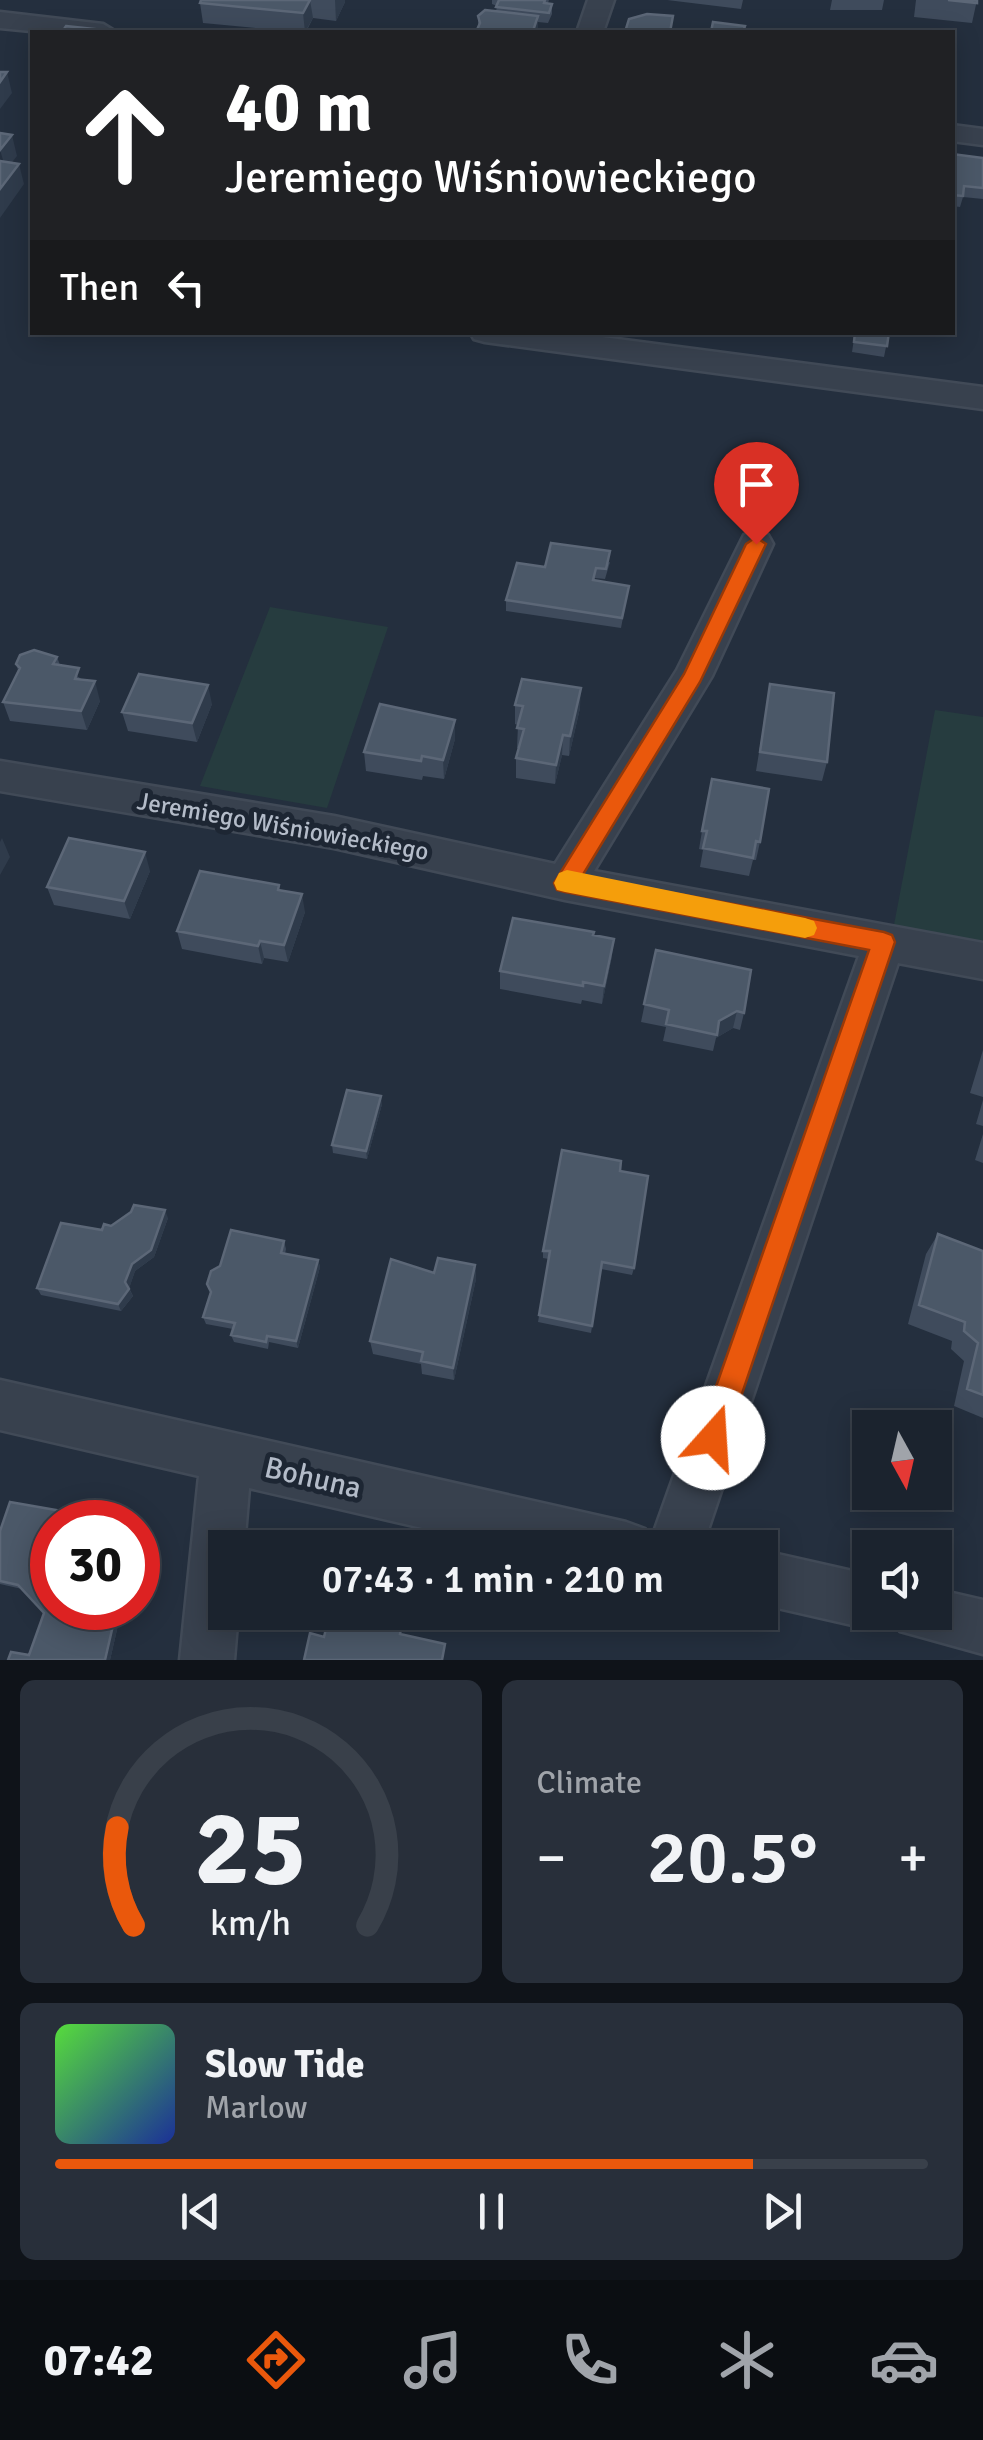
<!DOCTYPE html>
<html lang="en">
<head>
<meta charset="utf-8">
<style>
	:root { --surface:#1b232e; --page:#282f3a; --text:#f1f3f6; --muted:#a0a4aa; --line:#39404a; --accent:#ea580c }
	body { margin:0; font-family:Signika,sans-serif; background:var(--page); color:var(--text); height:100vh; display:flex; flex-direction:column; font-size:38px; white-space:nowrap }
	* { box-sizing:border-box; margin:0 }
	p { font-size:32px; color:var(--muted) }
	.icon { flex:none; width:55px; height:55px; fill:none; stroke:currentColor; stroke-width:2; stroke-linecap:round; stroke-linejoin:round }
	.map { position:relative; height:1660px; overflow:hidden }
	.details { display:flex; flex-direction:column; gap:20px; padding:20px; background:#0f1319; flex:1 }
	.details>* { flex:none }
	.banner { position:absolute; left:30px; top:30px; width:925px; height:305px; border-radius:0px; box-shadow:0 5px 25px #0003,0 0 0 2px var(--line); background:#202124; color:#fff; overflow:hidden }
	.needle { width:65px; rotate:172deg }
	.tools { position:absolute; left:852px; top:1410px; display:grid; gap:20px }
	.tools a { display:grid; place-items:center; width:100px; height:100px; border-radius:0px; background:var(--surface); box-shadow:0 5px 25px #0003,0 0 0 2px var(--line); font-size:50px }
	.speed { position:absolute; left:30px; top:1500px; display:flex; gap:20px; font-size:50px; font-weight:700; text-align:center }
	.speed>* { display:grid; place-content:center; width:130px; height:130px; border-radius:50%; background:var(--surface); box-shadow:0 5px 25px #0003,0 0 0 2px var(--line); line-height:1 }
	.speed .limit { border:15px solid #d22; background:#fff; color:#111 }
	.pin { position:absolute; display:grid; place-items:center; width:85px; height:85px; color:#fff; margin:-102px -42px; border-radius:50% 50% 50% 0; rotate:-45deg; box-shadow:0 0 10px #0007 }
	.pin .icon { rotate:45deg }
	.me { position:absolute; width:110px; margin:-55px; rotate:19deg; stroke-linejoin:round; filter:drop-shadow(0 0 8px #0008) }
	.turn { display:flex; align-items:center; gap:35px; height:210px; padding:0 30px; font-size:45px }
	.turn .icon { width:130px; height:130px; stroke-width:2.5 }
	.turn b { display:block; font-size:70px; line-height:85px }
	.then { display:flex; align-items:center; height:95px; padding:0 30px; background:#0003; gap:20px; font-size:38px }
	.big { font-size:75px; font-weight:600; line-height:1.1 }
	.details .tile { flex:1; display:flex; flex-direction:column; justify-content:center; gap:15px; min-width:0; padding:0 35px; border-radius:15px; background:var(--page) }
	.details .dial { align-items:center; gap:0 }
	.dial svg { height:260px; overflow:visible; fill:none; stroke:var(--line); stroke-width:7; stroke-linecap:round; text-anchor:middle }
	.dial text { fill:var(--text); stroke:none }
	.song { display:flex; align-items:center; gap:30px }
	.cover { width:120px; height:120px; border-radius:15px; background:linear-gradient(135deg,hsl(110 70% 55%),hsl(230 70% 35%)) }
	.played { height:10px; border-radius:5px; background:linear-gradient(90deg,var(--accent) 80%,var(--line) 80%) }
	.keys { display:flex; justify-content:space-around; direction:ltr }
	.heat { display:flex; justify-content:space-between; align-items:center; font-size:55px; direction:ltr }
	.details .tiles { flex:1; display:grid; gap:20px; grid-template-columns:1fr 1fr }
	.tile:last-child { grid-column:span 2 }
	.trip { position:absolute; left:208px; top:1530px; width:570px; height:100px; border-radius:0px; background:var(--surface); box-shadow:0 5px 25px #0003,0 0 0 2px var(--line); font-weight:600; line-height:100px; text-align:center }
	.dock { display:flex; height:160px; justify-content:space-around; align-items:center; background:#0b0e12; color:var(--muted) }
	.dock .icon { width:70px; height:70px }
	.dock .selected { color:var(--accent) }
	.dock b { font-size:45px; color:var(--text) }
	.map>svg:first-child { display:block }
	.green { fill:#263c3f }
	.lines { fill:none; stroke-linecap:round; stroke-linejoin:round }
	.street-casing { stroke:#414a57; stroke-width:5 }
	.street { fill:#38414e; fill-rule:evenodd }
	.wall { fill:#3f4b5c }
	.shaded-wall { fill:#2f3b4b }
	.building { fill:#4b5868; stroke:#5c6777; stroke-width:2.5 }
	.route { fill:#ea580c; stroke:#983908; stroke-width:2.5 }
	.slow { fill:#f59e0b }
	.labels { text-anchor:middle; dominant-baseline:central; stroke-width:10; stroke-linejoin:round; paint-order:stroke }
	.street-label { font-size:25px; fill:#b4bcc9; stroke:#1d2633 }
	.near-street-label { font-size:30px; fill:#b4bcc9; stroke:#1d2633 }
</style>
</head>
<body>
<div class="map">
<svg width="983" height="1660" viewBox="0 0 983 1660">
	<rect width="100%" height="100%" fill="#242f3e"/>
	<!-- green -->
	<path class="green" d="M270,607l118,20 -61,181 -127,-22z
		M935,710l48,7v224l-90,-11z"/>
	<g class="lines">
		<!-- street casing -->
		<g class="street-casing">
			<path id="street" d="M588,0h26l-11,32h-26z
				M0,12l103,12 13,8h-75l-41,-4z
				M952,125l31,4v16l-31,-4z
				M470,332h94l419,55v22l-498,-67 -11,-3z
				M756,532l12,3 5,9 -61,132 -118,195 389,72v36l-85,-16 -196,585h-193l-260,-60 -5,60h-19v64h13l-4,48h-54l19,-184 -199,-46v-50l626,142 19,7 5,14 209,-587 -294,-56 -231,-52 -334,-57v-30l334,55 221,48 122,-194 67,-135z
				M760,1550l110,25v37h65v-23l48,11v54l-83,-23 -8,-18 -3,8 -19,8 -110,-25z"/>
		</g>
		<!-- street -->
		<use href="#street" class="street"/>
	</g>
	<!-- wall -->
	<path class="wall" d="M201,0h144v2l-9,19 -23,-3 -7,14h-9l-94,-9 -3,-20z
		M492,0h57l-1,3 4,1v10l-4,9 -10,-1v10h-62l2,-4v-12l18,-5 1,-5 -5,-2z
		M667,0h76l-2,9z
		M832,0h52l-2,10h-52z
		M916,0h61l-5,23 -58,-6z
		M952,154l31,4v41l-20,-2 -3,10 -8,-1z
		M855,332h34l-5,25 -32,-5z
		M610,562l-5,17 -10,-1 -1,2 35,6 -8,42 -115,-17v-11z
		M57,657l3,8 23,15 17,21 -13,29 -77,-9 -7,-19 15,-32 -2,-6z
		M770,684l57,78 -5,19 -66,-10z
		M212,704l-15,38 -69,-11 -6,-19z
		M515,705l65,3 -11,48 -7,-1 -7,29 -39,-6v-20l3,-10h-2l1,-23 -3,-1z
		M455,739l-11,40 -21,-3 -1,4 -56,-9 -2,-19z
		M702,831l58,11 -4,18h-3l-4,16 -49,-9 3,-17 -4,-1z
		M150,871l-20,48 -76,-14 -7,-18z
		M280,891l25,21 -17,50 -24,-4 -2,6 -80,-15 -5,-18z
		M656,950l88,63 -4,17 -7,-2 -17,10 -3,13 -50,-10 3,-14 -25,-5z
		M612,956l-10,48 -20,-4 -1,4 -81,-15v-18z
		M983,1050v47l-13,-4z
		M983,1100v26l-7,-2z
		M382,1104l-15,55 -34,-6 -1,-8z
		M983,1134v29l-8,-3z
		M620,1171l14,97 -2,7 -31,-6 -10,64 -53,-11 11,-63 -6,-1v-7z
		M168,1218l-14,39 -19,14 -6,17 4,8 -12,15 -80,-16 -4,-7 65,-58 9,-4z
		M938,1234l45,17v167l-29,-12 10,-45 -13,-12 1,-8 -44,-17 18,-70z
		M284,1241l2,8 -1,5 33,6 2,7 -22,81 -29,-6 -1,7 -34,-7 -3,-7 2,-6 -27,-5 -3,-7 8,-23 -4,-10z
		M475,1265l1,14 -22,101 -32,-6 -1,-10 -48,-10 -3,-13 64,-68z
		M0,1531l52,77h70l-12,52h-102l21,-5 15,-42 -22,-24 -22,-5z"/>
	<!-- shaded-wall -->
	<path class="shaded-wall" d="M310,0l3,18 -8,14 -2,-19z
		M335,0h10v2l-9,19z
		M538,16v16h-5v-1z
		M7,72l5,21 -12,16v-27z
		M12,135l5,21 -11,14 -6,-20z
		M19,164l5,20 -24,34v-29z
		M95,681l5,20 -13,29 -6,-19z
		M208,685l4,19 -15,38 -5,-19z
		M581,688l-1,20 -11,48 1,-20z
		M455,720v19l-11,40 -1,-19z
		M563,735l-1,20 -7,29 1,-19z
		M2,838l8,19 -10,18v-33z
		M145,852l5,19 -20,48 -6,-18z
		M302,894l3,18 -17,50 -4,-17z
		M614,939l-2,17 -10,48 2,-18z
		M260,941l4,17 -2,6 -4,-18z
		M737,1011l-4,17 -17,10 3,-17z
		M381,1096l1,8 -15,55 -1,-8z
		M165,1210l3,8 -14,39 -19,14 -6,18 -4,-7 7,-18z
		M318,1260l2,7 -22,81 -2,-7z
		M475,1265l1,14 -22,101 -1,-12z
		M129,1289l4,7 -12,15 -3,-7z
		M117,1608h5l-12,52h-5z
		M398,1612h4l-6,24 -2,-8z"/>
	<!-- building -->
	<path class="building" d="M201,0h109l-7,13 -103,-10z
		M499,0h46l-1,3 8,1 -3,9 -53,-6z
		M948,0h29v3z
		M485,10l53,6 -5,15 -10,-1 -1,2h-46l4,-9 -2,-7z
		M647,14l26,2 -3,16h-45l4,-13z
		M713,22l32,4 -2,6h-32z
		M66,26l56,6h-60z
		M0,72h7l-7,10z
		M0,133l12,2 -12,15z
		M952,154l31,4v30l-19,-2 -1,10 -11,-1z
		M0,161l19,3 -19,25z
		M855,332h34l-2,14 -33,-4z
		M551,543l59,8 -4,18 -10,-1 -3,12 36,6 -7,32 -116,-18 11,-37 28,4z
		M34,650l23,7 -4,7 26,4 -4,11 20,2 -14,30 -78,-9 17,-34 -4,-4 4,-9z
		M139,674l69,11 -16,38 -70,-11z
		M522,679l59,9 -11,48 -7,-1 -7,30 -40,-7 8,-29 -7,-1 6,-22 -8,-1z
		M770,684l64,9 -7,69 -67,-10z
		M380,704l75,16 -12,40 -21,-4 -1,5 -57,-9z
		M712,779l57,10 -9,53 -4,-1 -3,17 -50,-10 4,-17h-5z
		M69,838l76,14 -21,49 -77,-14z
		M200,871l79,14 -1,5 24,4 -18,51 -24,-4 -2,5 -81,-15z
		M513,918l81,14 -1,3 21,4 -10,47 -21,-4v4l-83,-15z
		M656,950l95,20 -7,43 -7,-2 -18,10 -2,14 -51,-11 3,-14 -25,-6z
		M347,1090l34,6 -15,55 -34,-6z
		M562,1150l59,11 -1,10 28,5 -14,92 -32,-6 -10,64 -53,-11 11,-64h-7z
		M134,1205l31,5 -14,40 -19,14 -7,18 4,7 -11,15 -81,-16 24,-65 41,7 2,-6 7,2 20,-14z
		M231,1230l53,11 -3,12 37,7 -22,81 -29,-5 -1,6 -35,-7 4,-12 -32,-6 8,-25 -4,-8 4,-13 9,-5z
		M938,1234l45,17v144l-16,-6 11,-46 -14,-12 1,-9 -46,-17z
		M438,1258l37,7 -22,103 -32,-7 2,-9 -53,-11 21,-82 43,14z
		M10,1502l57,10 9,10h-24v86h65l-12,52h-97l3,-8 18,3 15,-42 -26,-28 -18,-4v-50z
		M330,1612h68l-4,16 7,1 -1,5 45,10 -3,16h-138l6,-27 14,4z"/>
	<!-- route -->
	<path class="route" d="M756,537l10,7 -66,138 -118,194 302,56 8,3 3,7 -168,496 -4,10 -10,4 -10,-4 -5,-10 171,-488 -304,-58 -8,-2 -3,-7 130,-209 62,-130z"/>
	<!-- slow -->
	<path class="slow" d="M567,870l238,48 9,3 3,7 -3,7 -9,3 -240,-46 -8,-2 -3,-7 5,-10z"/>
	<g class="labels">
		<!-- street labels -->
		<g class="street-label">
			<text transform="translate(283 826) rotate(10)">Jeremiego Wiśniowieckiego</text>
		</g>
		<!-- near-street labels -->
		<g class="near-street-label">
			<text transform="translate(313 1478) rotate(13)">Bohuna</text>
		</g>
	</g>
</svg>
<div class="tools">
<a><svg class="needle" viewBox="-14 -14 28 28"><path d="M0-13l5 13h-10z" fill="#e53935"/><path d="M0 13l5-13h-10z" fill="#a0a4aa"/></svg></a>
<a><svg class="icon" aria-label="sound" viewBox="0 0 24 24"><path d="M4 9h4l5-4v14l-5-4H4zM17 9q2 3 0 6"/></svg></a>
</div>
<div class="speed"><div class="limit">30</div></div>
<div class="pin" style="left:756px;top:544px;background:#d93025"><svg class="icon" aria-label="arrive" viewBox="0 0 24 24"><path d="M6 21V4h12l-3 4 3 4H6"/></svg></div>
<svg class="me" style="left:713px;top:1438px" viewBox="-20 -20 40 40"><circle r="19" fill="#fff"/><path d="M0-13L10 11 0 6-10 11z" fill="#ea580c"/></svg>
<div class="trip">07:43 · 1 min · 210 m</div>
<div class="banner">
<div class="turn"><svg class="icon" aria-label="ahead" viewBox="0 0 24 24"><path d="M12 20V5M6 11l6-6 6 6"/></svg><div><b>40 m</b>Jeremiego Wiśniowieckiego</div></div>
<div class="then">Then<svg class="icon" aria-label="left" viewBox="0 0 24 24"><path d="M17 20v-9H6M10 6l-5 5 5 5"/></svg></div>
</div>
</div>
<section class="details">
<div class="tiles">
<div class="tile dial"><svg viewBox="0 0 100 80">
<path d="M14 69A42 42 0 1 1 86 69"/>
<path d="M14 69A42 42 0 0 1 9 39" stroke="#ea580c"/>
<text x="50" y="56" font-size="32" font-weight="700">25</text>
<text x="50" y="72" font-size="11">km/h</text>
</svg></div>
<div class="tile"><p>Climate</p>
<div class="heat"><a>−</a><b class="big">20.5°</b><a>+</a></div>
</div>
<div class="tile">
<div class="song"><i class="cover"></i><div><b>Slow Tide</b><p>Marlow</p></div></div>
<div class="played"></div>
<div class="keys"><svg class="icon" aria-label="previous" viewBox="0 0 24 24"><path d="M18 5L8 12l10 7zM5 5v14"/></svg><svg class="icon" aria-label="pause" viewBox="0 0 24 24"><path d="M8 5v14M16 5v14"/></svg><svg class="icon" aria-label="next" viewBox="0 0 24 24"><path d="M6 5l10 7-10 7zM19 5v14"/></svg></div>
</div>
</div>
</section>
<nav class="dock">
<b>07:42</b>
<svg class="icon selected" aria-label="directions" viewBox="0 0 24 24"><path d="M12 3l9 9-9 9-9-9zM9 14v-3h6M13 9l2 2-2 2"/></svg>
<svg class="icon" aria-label="music" viewBox="0 0 24 24"><path d="M9 18V5l10-2v13"/><circle cx="6" cy="18" r="3"/><circle cx="16" cy="16" r="3"/></svg>
<svg class="icon" aria-label="phone" viewBox="0 0 24 24"><path d="M5 4h4l2 5-3 2q2 4 5 5l2-3 5 2v4C11 20 4 13 5 4z"/></svg>
<svg class="icon" aria-label="climate" viewBox="0 0 24 24"><path d="M12 3v18M4 7l16 10M4 17L20 7"/></svg>
<svg class="icon" aria-label="car" viewBox="0 0 24 24"><path d="M5 17H2v-5l4-1 3-4h7l3 4 3 1v5h-3M9 17h6M6 11h13"/><circle cx="7" cy="17" r="2"/><circle cx="17" cy="17" r="2"/></svg>
</nav>
</body>
</html>
